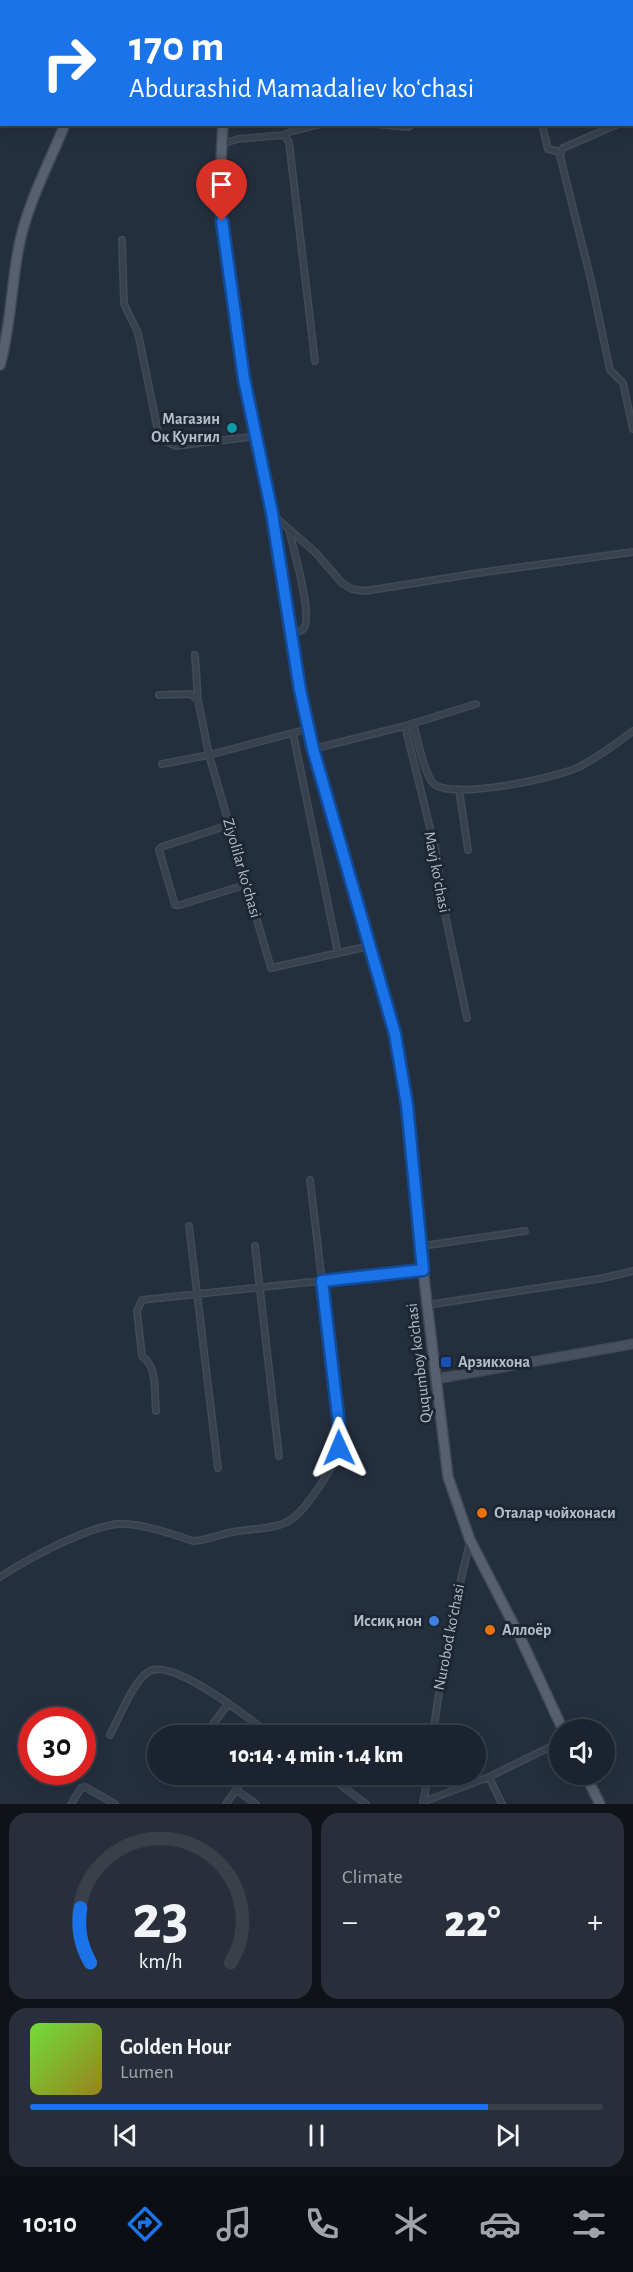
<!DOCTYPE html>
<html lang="en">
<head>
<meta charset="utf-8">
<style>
	:root { --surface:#1b232e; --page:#282f3a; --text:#f1f3f6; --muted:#a0a4aa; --line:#39404a; --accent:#1a73e8 }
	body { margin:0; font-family:"Alegreya Sans",sans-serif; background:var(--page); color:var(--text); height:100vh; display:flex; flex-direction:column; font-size:22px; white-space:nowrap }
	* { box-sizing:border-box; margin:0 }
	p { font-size:20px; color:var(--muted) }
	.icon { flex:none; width:33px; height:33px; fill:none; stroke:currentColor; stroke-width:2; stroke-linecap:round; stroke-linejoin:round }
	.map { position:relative; height:1804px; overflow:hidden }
	.drawer { display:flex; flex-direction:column; gap:9px; padding:9px; background:#0f1319; flex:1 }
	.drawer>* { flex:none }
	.banner { position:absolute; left:0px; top:0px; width:633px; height:126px; box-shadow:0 3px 15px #0003,0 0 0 2px var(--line); background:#1a73e8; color:#fff; overflow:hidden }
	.controls { position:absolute; left:549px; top:1719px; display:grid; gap:12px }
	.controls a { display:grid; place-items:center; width:66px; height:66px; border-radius:50%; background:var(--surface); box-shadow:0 3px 15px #0003,0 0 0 2px var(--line); font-size:30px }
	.speed { position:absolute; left:18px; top:1707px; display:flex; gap:12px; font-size:30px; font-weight:700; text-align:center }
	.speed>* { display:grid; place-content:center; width:78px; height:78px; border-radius:50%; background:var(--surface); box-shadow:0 3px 15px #0003,0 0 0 2px var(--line); line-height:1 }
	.speed .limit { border:9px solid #d22; background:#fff; color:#111 }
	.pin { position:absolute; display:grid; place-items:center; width:51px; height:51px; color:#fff; margin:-62px -26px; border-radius:50% 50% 50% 0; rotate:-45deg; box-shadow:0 0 6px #0007 }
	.pin .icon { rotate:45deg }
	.me { position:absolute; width:66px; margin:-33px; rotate:359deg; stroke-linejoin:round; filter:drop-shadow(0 0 4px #0008) }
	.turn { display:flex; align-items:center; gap:21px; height:126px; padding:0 30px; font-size:27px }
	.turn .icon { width:78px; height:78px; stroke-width:2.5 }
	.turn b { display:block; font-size:42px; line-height:51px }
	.big { font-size:45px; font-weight:800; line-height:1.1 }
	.drawer .widget { flex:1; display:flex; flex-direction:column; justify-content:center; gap:9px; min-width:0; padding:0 21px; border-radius:18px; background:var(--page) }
	.drawer .dial { align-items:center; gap:0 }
	.dial svg { height:156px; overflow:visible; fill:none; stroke:var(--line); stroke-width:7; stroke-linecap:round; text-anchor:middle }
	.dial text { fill:var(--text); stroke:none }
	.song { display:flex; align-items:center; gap:18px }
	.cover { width:72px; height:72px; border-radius:9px; background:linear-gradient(135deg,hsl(100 70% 55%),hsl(50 70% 35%)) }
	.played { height:6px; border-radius:3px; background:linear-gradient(90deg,var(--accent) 80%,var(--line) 80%) }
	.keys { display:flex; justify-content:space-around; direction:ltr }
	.heat { display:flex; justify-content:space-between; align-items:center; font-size:33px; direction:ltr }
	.drawer .tiles { flex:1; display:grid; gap:9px; grid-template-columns:1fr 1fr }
	.widget:last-child { grid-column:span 2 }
	.trip { position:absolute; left:147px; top:1725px; width:339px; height:60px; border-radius:30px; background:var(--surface); box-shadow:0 3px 15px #0003,0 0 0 2px var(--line); font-weight:800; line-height:60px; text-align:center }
	.menu { display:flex; height:96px; justify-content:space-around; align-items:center; background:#0b0e12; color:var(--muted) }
	.menu .icon { width:42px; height:42px }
	.menu .active { color:var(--accent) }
	.menu b { font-size:27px; color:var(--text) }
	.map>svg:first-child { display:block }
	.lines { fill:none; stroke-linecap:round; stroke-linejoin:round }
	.street-casing { stroke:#414a57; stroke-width:8 }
	.secondary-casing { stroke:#414a57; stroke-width:11 }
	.primary-casing { stroke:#414a57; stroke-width:12 }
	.street { stroke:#38414e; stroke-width:5 }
	.secondary { stroke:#465061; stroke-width:8 }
	.primary { stroke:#56606e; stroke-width:9 }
	.route-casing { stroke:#114b97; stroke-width:15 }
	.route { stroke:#1a73e8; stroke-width:10 }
	.culture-dot { fill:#0f9aa8; stroke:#1d2633; stroke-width:2 }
	.transit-dot { fill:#1a4fb4; stroke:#1d2633; stroke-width:2 }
	.food-dot { fill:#e8710a; stroke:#1d2633; stroke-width:2 }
	.shop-dot { fill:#3f7fe0; stroke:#1d2633; stroke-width:2 }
	.labels { text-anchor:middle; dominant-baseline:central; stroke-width:6; stroke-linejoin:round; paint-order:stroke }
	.poi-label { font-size:16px; font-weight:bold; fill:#b4bcc9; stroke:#1d2633; text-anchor:start }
	.street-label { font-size:16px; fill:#b4bcc9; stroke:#1d2633 }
</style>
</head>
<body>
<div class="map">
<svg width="633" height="1804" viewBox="0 0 633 1804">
	<rect width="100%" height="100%" fill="#242f3e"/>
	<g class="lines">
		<!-- street casing -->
		<g class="street-casing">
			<path id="street" d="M523,0l1,2
				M632,120l1,-1
				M374,124l34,3 5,-3
				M542,124l6,25 12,3
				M618,124l-55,24 -3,8 31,124 19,90 13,13 10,46
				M284,135l8,-4 29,-7
				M221,144l17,-5 46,-4 5,7 26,219
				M122,240l2,64 14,29 20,98 7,10 11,5 81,-10
				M274,516l41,36 27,31 10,6 13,2 120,-19 148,-20
				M289,530c4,17 24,86 15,98 -3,4 -8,4 -12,5
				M195,655l3,45
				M159,695l32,-1 7,6 11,55 62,213 99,-22
				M413,723c4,13 11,52 21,61 19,16 122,-6 145,-17 19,-10 37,-23 54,-36
				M405,726l31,126 9,62 22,104
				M293,733l45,220
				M313,749l92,-23 71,-22
				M162,764l47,-9 99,-26
				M459,789l9,61
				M229,825l-68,22 -2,3 16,55h5l65,-20
				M189,1226l29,242
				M255,1246l24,210
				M422,1246l103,-15
				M427,1305l177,-27 29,-7
				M156,1411c-2,-18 2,-44 -14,-55l-5,-45 5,-11 281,-30
				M0,1577c27,-18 85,-49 117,-53 21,-2 56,10 76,17 13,0 27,-7 40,-9 18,-4 38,-2 54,-10 18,-9 48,-56 52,-75 1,-4 1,-9 1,-14l-30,-253
				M110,1735c9,-17 23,-53 38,-63 24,-16 103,48 124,64
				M204,1736l24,-32
				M433,1736c8,-66 21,-130 37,-194
				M326,1774l40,30
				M489,1777l13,27
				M236,1790l20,14
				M424,1799l4,1 61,-23 71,-35
				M71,1804l10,-16 4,-1 30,17
				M226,1804l21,-30
				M423,1804l5,-30"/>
		</g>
		<!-- secondary casing -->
		<g class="secondary-casing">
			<path id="secondary" d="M436,1379l197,-35"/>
		</g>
		<!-- primary casing -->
		<g class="primary-casing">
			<path id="primary" d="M115,2l1,-2
				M239,2v-2
				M223,124l-4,75 25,180 28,134 28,177 13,59 82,285 12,71 16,165 25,207 22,63 50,97 43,93
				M0,365c11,-39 11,-79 19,-119 8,-42 30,-82 46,-122
				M585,1774l15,30"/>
		</g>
		<!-- street -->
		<use href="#street" class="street"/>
		<!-- secondary -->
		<use href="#secondary" class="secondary"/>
		<!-- primary -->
		<use href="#primary" class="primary"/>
	</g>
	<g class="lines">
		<!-- route casing -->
		<g class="route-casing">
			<path id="route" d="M222,221l22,158 28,134 28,177 13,59 82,285 12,71 16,165 -101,11 18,152 -1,15"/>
		</g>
		<!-- route -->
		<use href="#route" class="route"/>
	</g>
	<!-- markers -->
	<circle class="culture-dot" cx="232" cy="428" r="6"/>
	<rect class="transit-dot" x="440" y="1356" width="12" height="12" rx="3"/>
	<g class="food-dot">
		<circle cx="482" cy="1513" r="6"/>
		<circle cx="490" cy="1630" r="6"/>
	</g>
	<circle class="shop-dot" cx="434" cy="1621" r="6"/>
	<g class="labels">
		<!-- poi labels -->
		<g class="poi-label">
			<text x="220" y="419" text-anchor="end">Магазин<tspan x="220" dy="18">Ок Кунгил</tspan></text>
			<text x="458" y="1362">Арзикхона</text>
			<text x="494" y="1513">Оталар чойхонаси</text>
			<text x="422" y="1621" text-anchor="end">Иссиқ нон</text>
			<text x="502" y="1630">Аллоёр</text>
		</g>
		<!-- street labels -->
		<g class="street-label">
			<text transform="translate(242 868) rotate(74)">Ziyolilar koʻchasi</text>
			<text transform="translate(437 872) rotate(79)">Mavj koʻchasi</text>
			<text transform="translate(419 1363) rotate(-97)">Ququmboy ko'chasi</text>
			<text transform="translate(449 1637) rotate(-79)">Nurobod koʻchasi</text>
		</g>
	</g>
</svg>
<div class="controls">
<a><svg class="icon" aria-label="sound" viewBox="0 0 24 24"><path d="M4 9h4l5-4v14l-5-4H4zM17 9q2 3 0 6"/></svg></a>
</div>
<div class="speed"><div class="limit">30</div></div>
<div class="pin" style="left:222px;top:221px;background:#d93025"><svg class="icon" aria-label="arrive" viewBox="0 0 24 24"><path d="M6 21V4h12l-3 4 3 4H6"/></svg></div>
<svg class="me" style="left:339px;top:1448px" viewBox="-20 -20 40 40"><path d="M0-17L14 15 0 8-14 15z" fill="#1a73e8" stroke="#fff" stroke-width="4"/></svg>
<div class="trip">10:14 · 4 min · 1.4 km</div>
<div class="banner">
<div class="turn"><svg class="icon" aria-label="right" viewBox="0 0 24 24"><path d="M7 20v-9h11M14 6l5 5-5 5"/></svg><div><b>170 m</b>Abdurashid Mamadaliev koʻchasi</div></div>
</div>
</div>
<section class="drawer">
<div class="tiles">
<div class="widget dial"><svg viewBox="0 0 100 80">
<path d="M14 69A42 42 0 1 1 86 69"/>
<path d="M14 69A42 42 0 0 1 9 41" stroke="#1a73e8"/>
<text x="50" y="56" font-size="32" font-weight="700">23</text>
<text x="50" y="72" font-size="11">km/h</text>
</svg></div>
<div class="widget"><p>Climate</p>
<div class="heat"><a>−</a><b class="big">22°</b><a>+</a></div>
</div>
<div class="widget">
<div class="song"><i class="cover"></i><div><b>Golden Hour</b><p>Lumen</p></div></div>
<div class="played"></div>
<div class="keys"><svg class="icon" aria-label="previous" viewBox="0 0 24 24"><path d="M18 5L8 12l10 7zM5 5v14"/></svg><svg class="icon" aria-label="pause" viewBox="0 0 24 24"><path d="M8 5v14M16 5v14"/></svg><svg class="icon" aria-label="next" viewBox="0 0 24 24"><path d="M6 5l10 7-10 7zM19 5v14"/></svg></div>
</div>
</div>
</section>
<nav class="menu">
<b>10:10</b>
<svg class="icon active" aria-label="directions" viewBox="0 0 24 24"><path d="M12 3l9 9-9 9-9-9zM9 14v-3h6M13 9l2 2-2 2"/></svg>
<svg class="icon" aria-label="music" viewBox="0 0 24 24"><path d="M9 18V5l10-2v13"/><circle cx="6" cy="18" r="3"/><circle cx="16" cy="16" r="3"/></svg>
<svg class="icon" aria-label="phone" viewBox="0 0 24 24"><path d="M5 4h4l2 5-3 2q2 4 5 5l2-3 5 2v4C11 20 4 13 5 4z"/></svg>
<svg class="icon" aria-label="climate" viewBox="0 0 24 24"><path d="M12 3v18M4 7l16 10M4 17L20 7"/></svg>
<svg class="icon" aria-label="car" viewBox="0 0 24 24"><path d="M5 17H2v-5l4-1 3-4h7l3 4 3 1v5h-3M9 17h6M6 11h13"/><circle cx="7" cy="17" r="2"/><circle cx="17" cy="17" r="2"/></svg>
<svg class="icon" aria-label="filters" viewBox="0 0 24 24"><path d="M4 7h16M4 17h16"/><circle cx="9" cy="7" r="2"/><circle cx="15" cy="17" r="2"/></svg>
</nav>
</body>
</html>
